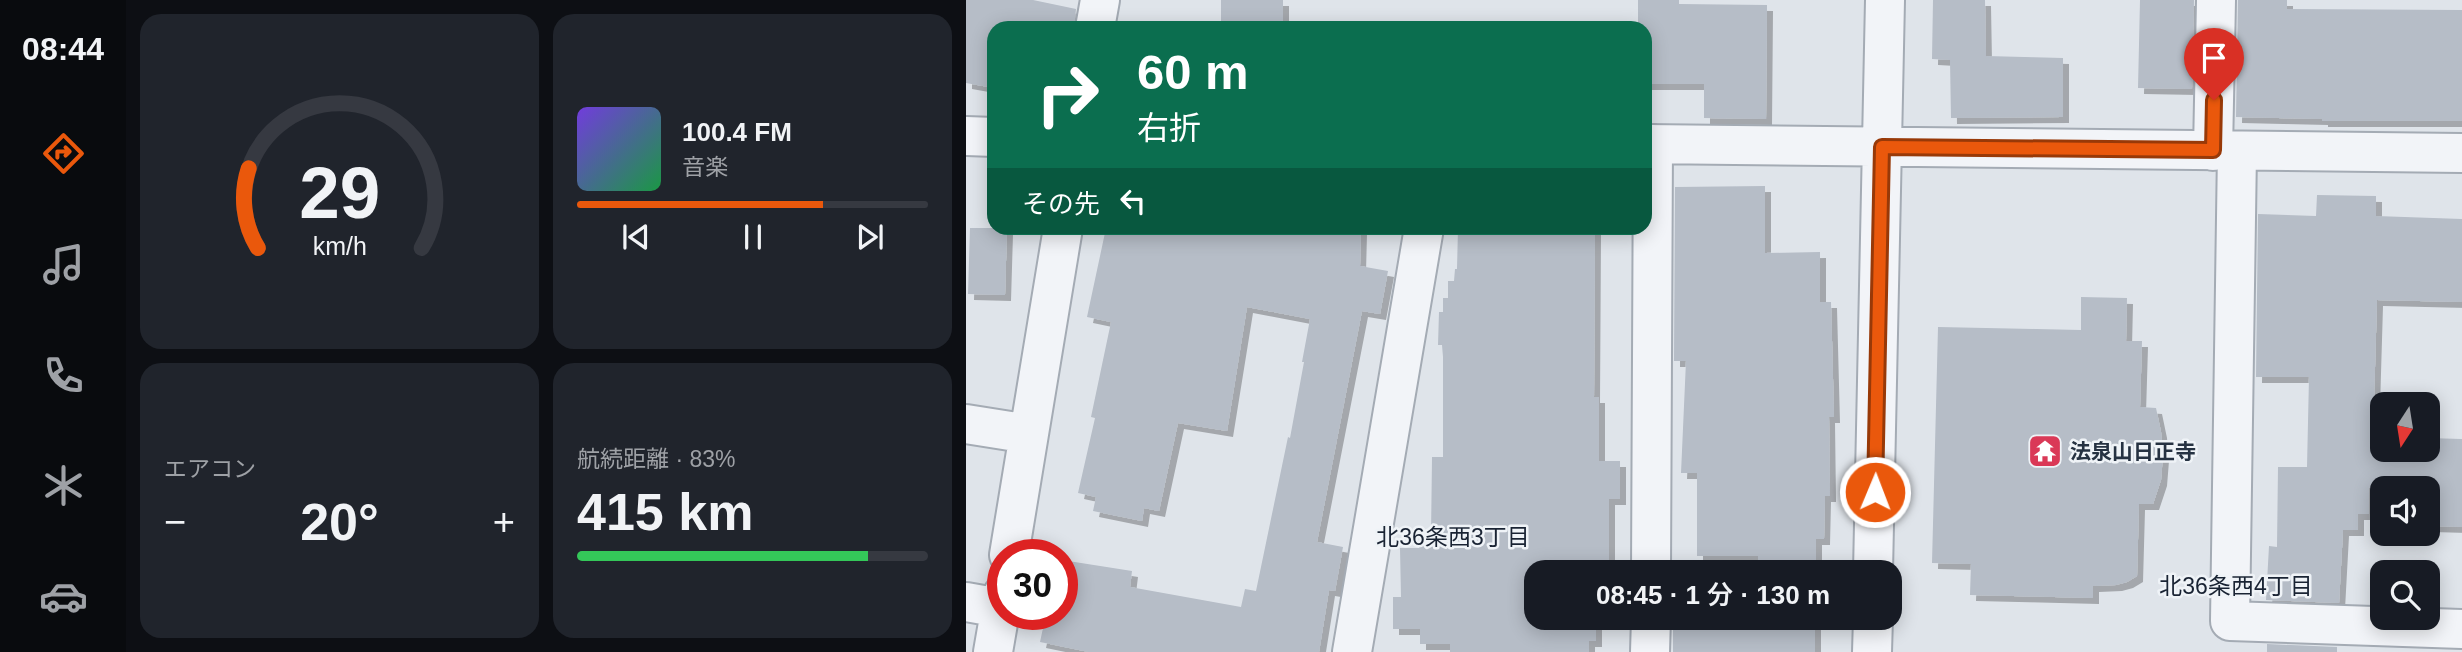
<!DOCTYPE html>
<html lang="ja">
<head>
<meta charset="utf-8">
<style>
	:root { --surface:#171b24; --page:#20242c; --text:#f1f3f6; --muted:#9ea1a6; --line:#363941; --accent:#ea580c }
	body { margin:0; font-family:Helvetica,"Noto Sans JP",sans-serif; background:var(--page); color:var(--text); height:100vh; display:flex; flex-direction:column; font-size:26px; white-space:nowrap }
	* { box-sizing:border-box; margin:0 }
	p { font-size:23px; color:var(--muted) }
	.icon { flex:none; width:38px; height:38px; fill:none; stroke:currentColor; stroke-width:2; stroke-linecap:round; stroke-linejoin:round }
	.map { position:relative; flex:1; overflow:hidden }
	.drawer { display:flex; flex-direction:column; gap:14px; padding:14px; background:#0d0f14; width:840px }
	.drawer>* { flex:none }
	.banner { position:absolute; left:21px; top:21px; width:665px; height:214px; border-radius:21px; box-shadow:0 4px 18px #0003; background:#0b6e4f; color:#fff; overflow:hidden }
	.needle { width:46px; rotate:192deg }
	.controls { position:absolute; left:1404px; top:392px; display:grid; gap:14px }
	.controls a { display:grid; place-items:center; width:70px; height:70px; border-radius:14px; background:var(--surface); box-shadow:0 4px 18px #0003; font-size:35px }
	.speed { position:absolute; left:21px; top:539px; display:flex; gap:14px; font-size:35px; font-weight:700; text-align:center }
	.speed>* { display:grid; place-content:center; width:91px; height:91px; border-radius:50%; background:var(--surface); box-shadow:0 4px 18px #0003; line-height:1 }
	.speed .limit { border:10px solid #d22; background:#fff; color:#111 }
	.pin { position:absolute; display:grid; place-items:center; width:60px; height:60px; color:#fff; margin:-72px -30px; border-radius:50% 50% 50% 0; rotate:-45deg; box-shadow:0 0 7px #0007 }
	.pin .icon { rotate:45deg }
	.me { position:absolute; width:77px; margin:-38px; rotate:1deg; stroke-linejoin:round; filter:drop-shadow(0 0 5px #0008) }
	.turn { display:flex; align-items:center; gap:24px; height:147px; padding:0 35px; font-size:32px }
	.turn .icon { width:91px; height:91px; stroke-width:2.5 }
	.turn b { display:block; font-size:49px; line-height:60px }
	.then { display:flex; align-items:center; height:66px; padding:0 35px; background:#0003; gap:14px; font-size:26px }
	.big { font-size:52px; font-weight:600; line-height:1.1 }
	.drawer .card { flex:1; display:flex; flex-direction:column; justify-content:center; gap:10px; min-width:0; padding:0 24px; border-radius:21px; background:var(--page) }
	.drawer .dial { align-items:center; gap:0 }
	.dial svg { height:182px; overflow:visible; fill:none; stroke:var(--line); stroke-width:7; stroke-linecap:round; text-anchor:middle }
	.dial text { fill:var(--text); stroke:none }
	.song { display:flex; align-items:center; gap:21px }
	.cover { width:84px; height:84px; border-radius:10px; background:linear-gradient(135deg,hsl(260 70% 55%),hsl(140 70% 35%)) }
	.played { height:7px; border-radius:4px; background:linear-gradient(90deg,var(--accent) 70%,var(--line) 70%) }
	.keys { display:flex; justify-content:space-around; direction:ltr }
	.heat { display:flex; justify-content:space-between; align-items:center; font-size:38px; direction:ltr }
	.charge { height:10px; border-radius:5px; background:linear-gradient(90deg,#34c759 83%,var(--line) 0) }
	.drawer .tiles { flex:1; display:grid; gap:14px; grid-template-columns:repeat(2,1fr) }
	.trip { position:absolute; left:558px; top:560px; width:378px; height:70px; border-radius:21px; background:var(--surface); box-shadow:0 4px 18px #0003; font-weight:600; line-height:70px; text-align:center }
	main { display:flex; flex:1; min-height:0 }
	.menu { display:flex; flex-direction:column; width:126px; justify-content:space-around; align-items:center; background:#090b0e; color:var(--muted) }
	.menu .icon { width:49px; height:49px }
	.menu .selected { color:var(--accent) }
	.menu b { font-size:32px; color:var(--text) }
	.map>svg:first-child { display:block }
	.building { fill:#b6bdc7; filter:url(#shadow) }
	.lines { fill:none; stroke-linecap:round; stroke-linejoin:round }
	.minor-casing { stroke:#a4abb4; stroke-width:42 }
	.minor { stroke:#f2f4f8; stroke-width:38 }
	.route-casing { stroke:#983908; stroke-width:18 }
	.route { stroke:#ea580c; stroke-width:12 }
	.labels { text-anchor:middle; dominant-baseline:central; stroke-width:5; stroke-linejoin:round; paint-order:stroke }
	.poi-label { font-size:21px; font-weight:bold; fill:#263242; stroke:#eff3f7; text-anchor:start }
	.neighbourhood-label { font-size:23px; fill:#192333; stroke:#eff3f7 }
</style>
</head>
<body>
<main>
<nav class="menu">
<b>08:44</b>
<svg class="icon selected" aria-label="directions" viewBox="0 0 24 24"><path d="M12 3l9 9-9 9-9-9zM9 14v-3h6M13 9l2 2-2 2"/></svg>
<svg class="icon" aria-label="music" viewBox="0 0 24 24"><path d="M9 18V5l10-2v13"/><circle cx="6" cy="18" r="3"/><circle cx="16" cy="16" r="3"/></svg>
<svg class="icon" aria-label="phone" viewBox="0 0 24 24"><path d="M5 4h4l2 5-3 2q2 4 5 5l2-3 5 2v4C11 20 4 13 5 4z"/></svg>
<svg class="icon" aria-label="climate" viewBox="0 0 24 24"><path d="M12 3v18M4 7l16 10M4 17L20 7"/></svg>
<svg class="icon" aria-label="car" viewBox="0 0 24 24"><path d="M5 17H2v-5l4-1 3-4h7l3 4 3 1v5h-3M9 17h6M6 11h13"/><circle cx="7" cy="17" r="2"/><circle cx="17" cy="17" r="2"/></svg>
</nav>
<section class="drawer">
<div class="tiles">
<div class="card dial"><svg viewBox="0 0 100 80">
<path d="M14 69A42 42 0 1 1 86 69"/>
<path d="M14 69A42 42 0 0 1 10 34" stroke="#ea580c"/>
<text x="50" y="56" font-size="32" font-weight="700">29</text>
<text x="50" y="72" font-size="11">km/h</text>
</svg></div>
<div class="card">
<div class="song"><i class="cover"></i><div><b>100.4 FM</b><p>音楽</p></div></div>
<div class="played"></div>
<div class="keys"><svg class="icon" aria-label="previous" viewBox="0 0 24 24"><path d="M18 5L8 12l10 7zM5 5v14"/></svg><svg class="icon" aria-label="pause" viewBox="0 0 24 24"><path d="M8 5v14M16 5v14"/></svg><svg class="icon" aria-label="next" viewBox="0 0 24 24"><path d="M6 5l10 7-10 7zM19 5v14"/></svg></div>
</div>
<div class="card"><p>エアコン</p>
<div class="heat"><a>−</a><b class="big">20°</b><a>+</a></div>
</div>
<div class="card"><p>航続距離 · 83%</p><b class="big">415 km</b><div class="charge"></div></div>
</div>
</section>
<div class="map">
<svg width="1496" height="652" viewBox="0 0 1496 652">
	<defs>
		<filter id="shadow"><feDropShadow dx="6" dy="6" stdDeviation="0" flood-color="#0004"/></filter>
	</defs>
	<rect width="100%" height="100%" fill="#dfe4ea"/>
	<!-- building -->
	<path class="building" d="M0,0h67l43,9 -2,19h-80v60l-28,-5z
		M255,0h62v28h-62z
		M672,0h41v4l88,1 -1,114 -62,-1v-34h-59v-56h-7z
		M967,0h52l1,56 77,2v59l-112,1 -1,-58 -18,-1z
		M1174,0h54l-2,89 -54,-1z
		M1272,0h49v9l175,1v111h-140v-2l-86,-2z
		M799,186v67l55,-1v50h11l3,115h-5l1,79h-5l-1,43h-8v33h-58v-16h-61v-83h-16l5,-112h-12l1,-174z
		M1351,195l59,1v20l86,3v83l-85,-2 -4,135 9,1v14h45v-12l35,1v88l-35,-1v-38h-58v26h-11v16h-15l-4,73 -73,-3 3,-54 8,1 1,-80h29l2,-90h-53l2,-163 58,2z
		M4,228h37l-2,67 -37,-1z
		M140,228h255l-1,38 28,5 -8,43 -18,-3 -45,231 26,5 -8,44 -6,-1 -10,62h-230l-49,-10 6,-28h16v-54l70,11 -2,16 111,20 4,-18 11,2 32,-154 2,1 14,-76h-2l8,-43 -63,-12 -20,124 -49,-8 -19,88 -15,-3 -2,13 -49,-10 3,-14 -18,-4 17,-75 -4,-1 20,-95 -24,-5z
		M492,228h137l-1,169h5v64h21v38h-11v69h17v4h-90v46h89h-29v23h-7v11h-139v-8h-30v-15h-27v-32h8l-1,-49h19v-11l12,-1 1,-79h11v-100l-1,-12h-4l1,-33h4v-14h5v-17h6l1,-12h2z
		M1115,297l46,1 -1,43h16l-2,66 16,1 5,24 2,23 -2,25 -8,24h-14l-2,72 -10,6 -11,3 -23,1v12l-123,-3 1,-31 -39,-1 6,-236 143,3z
		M707,618h142v34h-142z
		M1301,644l70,3v5h-70z"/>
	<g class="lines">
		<!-- minor casing -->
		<g class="minor-casing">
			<path id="minor" d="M129,28l5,-28
				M0,136l28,1
				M679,144l817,9
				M1247,151l3,-151
				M1271,151l-7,470 232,8
				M0,424l63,10
				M43,555l54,-327
				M685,572l2,-428
				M907,572l12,-572
				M0,602l34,6
				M27,652l10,-58
				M386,652l72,-424
				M684,652l1,-34
				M906,652l1,-34"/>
		</g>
		<!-- minor -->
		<use href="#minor" class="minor"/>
	</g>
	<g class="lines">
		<!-- route casing -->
		<g class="route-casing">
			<path id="route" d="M909,492l7,-345 331,3 1,-50"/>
		</g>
		<!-- route -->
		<use href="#route" class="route"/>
	</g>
	<!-- icons -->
	<defs>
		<g id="temple-square" transform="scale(1.75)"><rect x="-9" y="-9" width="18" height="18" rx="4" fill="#da3957" stroke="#eff3f7"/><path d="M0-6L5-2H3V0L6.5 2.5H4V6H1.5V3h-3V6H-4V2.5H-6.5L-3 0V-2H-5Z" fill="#fff"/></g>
	</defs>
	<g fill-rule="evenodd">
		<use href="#temple-square" x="1079" y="451"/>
	</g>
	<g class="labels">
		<!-- poi labels -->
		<g class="poi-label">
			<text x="1104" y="451">法泉山日正寺</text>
		</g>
		<!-- neighbourhood labels -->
		<g class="neighbourhood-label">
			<text x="487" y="537">北36条西3丁目</text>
			<text x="1270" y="586">北36条西4丁目</text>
		</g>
	</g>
</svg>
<div class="controls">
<a><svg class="needle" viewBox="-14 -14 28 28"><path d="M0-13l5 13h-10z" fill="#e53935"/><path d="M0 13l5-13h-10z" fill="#9ea1a6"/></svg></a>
<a><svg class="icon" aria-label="sound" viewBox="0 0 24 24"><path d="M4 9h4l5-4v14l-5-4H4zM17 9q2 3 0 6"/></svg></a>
<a><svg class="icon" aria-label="search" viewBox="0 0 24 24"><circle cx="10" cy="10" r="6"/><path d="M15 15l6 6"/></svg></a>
</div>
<div class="speed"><div class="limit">30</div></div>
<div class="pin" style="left:1248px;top:100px;background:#d93025"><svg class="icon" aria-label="arrive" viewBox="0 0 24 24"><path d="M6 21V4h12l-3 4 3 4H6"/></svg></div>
<svg class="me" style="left:909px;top:492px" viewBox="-20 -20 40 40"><circle r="17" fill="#ea580c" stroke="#fff" stroke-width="3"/><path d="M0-11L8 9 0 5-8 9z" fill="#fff"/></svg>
<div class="trip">08:45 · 1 分 · 130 m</div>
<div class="banner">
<div class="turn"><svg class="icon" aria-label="right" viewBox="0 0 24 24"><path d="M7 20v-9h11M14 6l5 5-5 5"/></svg><div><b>60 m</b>右折</div></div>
<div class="then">その先<svg class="icon" aria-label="left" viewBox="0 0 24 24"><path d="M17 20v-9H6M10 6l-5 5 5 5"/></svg></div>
</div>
</div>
</main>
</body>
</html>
